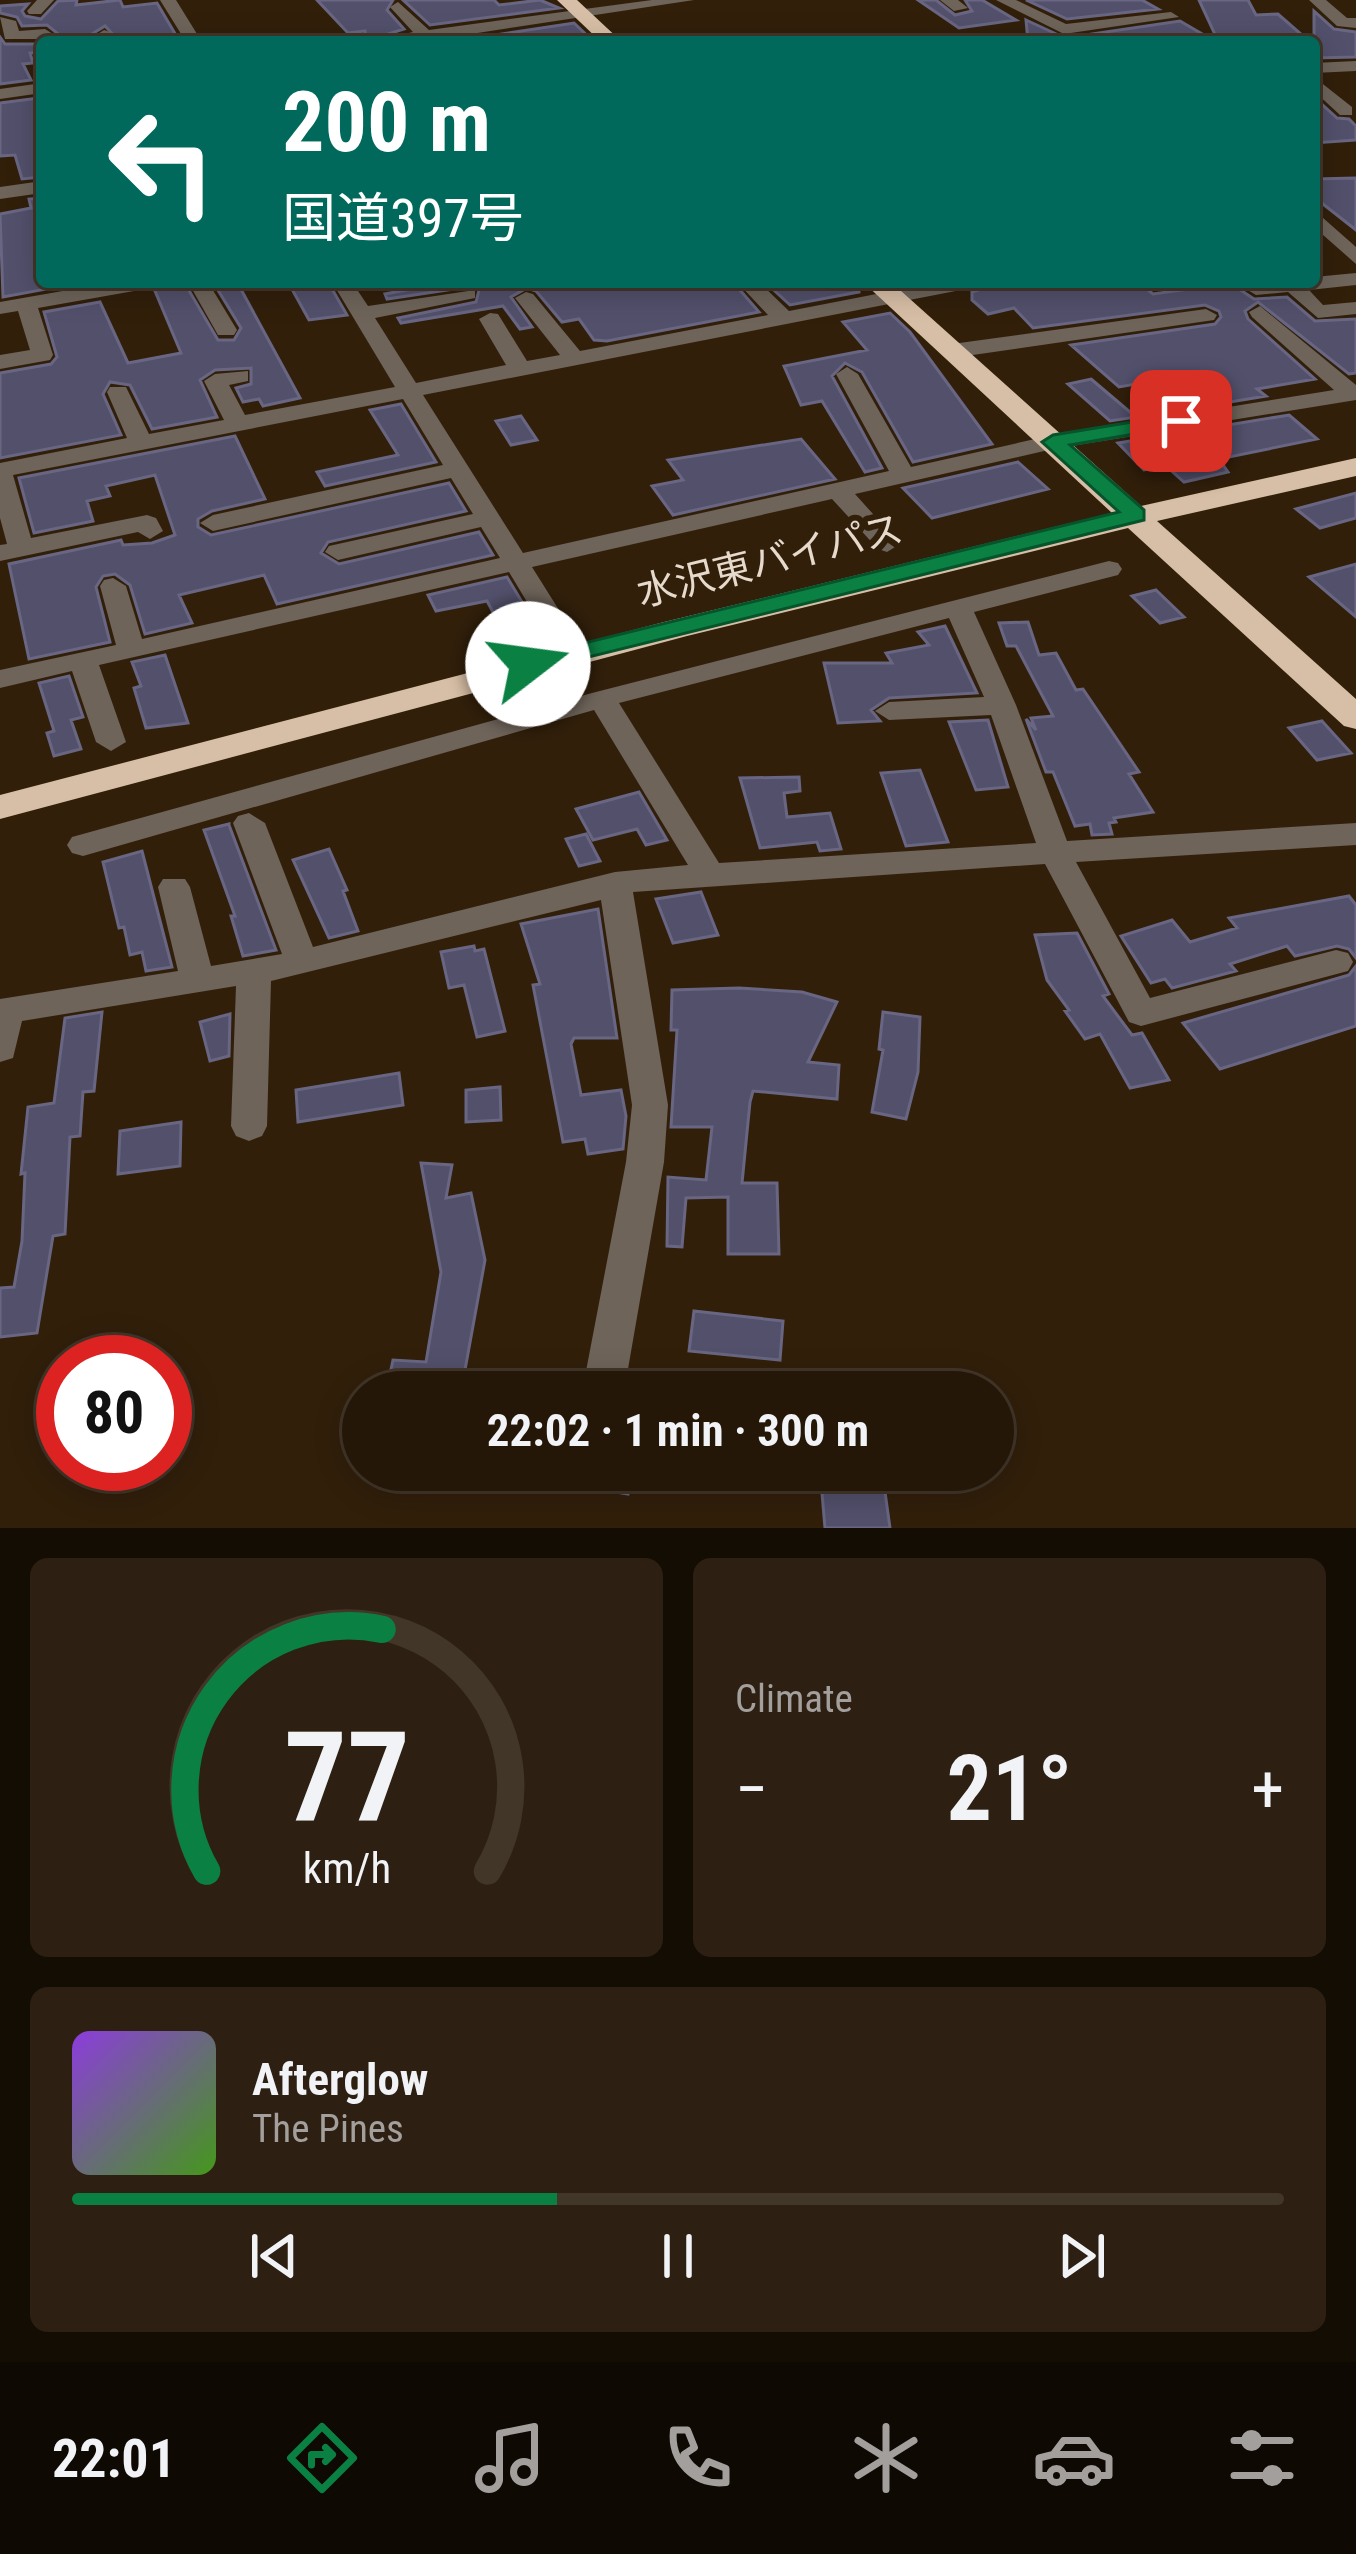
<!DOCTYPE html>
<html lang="en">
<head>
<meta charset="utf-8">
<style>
	:root { --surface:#251708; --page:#2d2012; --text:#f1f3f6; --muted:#a39f9c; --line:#423629; --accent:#0b8043 }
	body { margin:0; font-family:"Roboto Condensed","Noto Sans JP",sans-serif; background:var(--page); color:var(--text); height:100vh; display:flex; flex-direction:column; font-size:45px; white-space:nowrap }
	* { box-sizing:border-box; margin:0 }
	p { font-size:39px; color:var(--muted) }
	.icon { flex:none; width:66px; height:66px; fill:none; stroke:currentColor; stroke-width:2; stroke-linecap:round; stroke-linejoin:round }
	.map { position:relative; height:1528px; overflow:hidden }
	.details { display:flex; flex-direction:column; gap:30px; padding:30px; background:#140d04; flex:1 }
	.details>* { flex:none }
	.banner { position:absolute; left:36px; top:36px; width:1284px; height:252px; border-radius:12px; box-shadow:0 6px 30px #0003,0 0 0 3px var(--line); background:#00695c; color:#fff; overflow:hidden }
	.speed { position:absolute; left:36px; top:1335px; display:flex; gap:24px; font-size:60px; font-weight:700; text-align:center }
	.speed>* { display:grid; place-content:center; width:156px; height:156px; border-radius:50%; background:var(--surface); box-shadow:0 6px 30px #0003,0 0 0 3px var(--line); line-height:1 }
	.speed .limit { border:18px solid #d22; background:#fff; color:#111 }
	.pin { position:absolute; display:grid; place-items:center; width:102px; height:102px; color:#fff; margin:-51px; border-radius:24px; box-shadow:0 6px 18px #0006 }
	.me { position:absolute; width:132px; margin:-66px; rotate:75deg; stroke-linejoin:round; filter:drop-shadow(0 0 9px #0008) }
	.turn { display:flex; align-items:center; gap:42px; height:252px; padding:0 48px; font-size:54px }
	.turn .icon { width:156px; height:156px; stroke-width:2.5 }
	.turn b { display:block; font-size:84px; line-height:102px }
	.big { font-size:90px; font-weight:700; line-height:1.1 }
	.details .tile { flex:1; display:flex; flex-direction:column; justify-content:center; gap:18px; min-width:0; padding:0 42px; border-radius:18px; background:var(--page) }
	.details .dial { align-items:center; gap:0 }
	.dial svg { height:312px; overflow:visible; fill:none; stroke:var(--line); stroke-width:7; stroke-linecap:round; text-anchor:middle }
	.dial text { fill:var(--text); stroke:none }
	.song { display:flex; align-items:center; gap:36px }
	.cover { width:144px; height:144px; border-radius:18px; background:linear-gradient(135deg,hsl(270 70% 55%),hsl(100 70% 35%)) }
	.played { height:12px; border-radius:6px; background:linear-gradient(90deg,var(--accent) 40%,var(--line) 40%) }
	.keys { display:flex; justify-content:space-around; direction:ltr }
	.heat { display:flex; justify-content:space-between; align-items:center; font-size:66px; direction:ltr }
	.details .tiles { flex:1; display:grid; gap:30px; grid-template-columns:1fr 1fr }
	.tile:last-child { grid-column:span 2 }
	.trip { position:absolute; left:342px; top:1371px; width:672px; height:120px; border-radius:60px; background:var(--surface); box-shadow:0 6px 30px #0003,0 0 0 3px var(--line); font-weight:700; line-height:120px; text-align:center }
	.menu { display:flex; height:192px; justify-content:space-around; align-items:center; background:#0f0903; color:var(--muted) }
	.menu .icon { width:84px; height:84px }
	.menu .active { color:var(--accent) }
	.menu b { font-size:54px; color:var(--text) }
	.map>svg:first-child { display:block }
	.building { fill:#52506b; stroke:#686682; stroke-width:3 }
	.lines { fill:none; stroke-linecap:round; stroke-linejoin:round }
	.minor { fill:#6e645a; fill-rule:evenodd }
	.highway { fill:#d7bea6; fill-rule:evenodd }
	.route { fill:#0b8043; stroke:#07532c; stroke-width:3 }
	.labels { text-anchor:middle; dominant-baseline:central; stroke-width:12; stroke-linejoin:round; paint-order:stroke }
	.street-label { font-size:39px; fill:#e6dacd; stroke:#311f0a }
</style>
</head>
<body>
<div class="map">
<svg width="1356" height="1528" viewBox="0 0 1356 1528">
	<rect width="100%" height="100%" fill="#311f0a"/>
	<!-- building -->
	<path class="building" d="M77,0l-1,5 44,-5 3,7 34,-4 20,34 -57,5 -15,-16 -13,8 3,8h-46l8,-9 -10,-8 -25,1 -5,-9 -17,-4v-7l28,-2 -6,7 3,5 16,3 17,-18z
		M317,0h76l-6,10 17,19 -38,12 -1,-10 -17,2z
		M403,0h91l5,5 41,-5 19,8 -129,17z
		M918,0h18l19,15 17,-4 -7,-11h17l34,20 -57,8z
		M1026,0h116l16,9 -91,10z
		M1199,0h49l8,15 22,-1 32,28 -92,-1z
		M1314,11l20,18 22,3v25l-42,1z
		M1026,20l39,18 115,-17 36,21h-188z
		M574,23l20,19h-91l-8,-7z
		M0,37l5,7h37v8l-12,1 3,10 -10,1 8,16 -31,4z
		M1314,97l23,21 12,1 7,7v14l-42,3z
		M39,98l3,79 -20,2 -7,-24 -15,1v-53z
		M1356,178v52l-42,-33v-18z
		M42,198v84h7l3,6 -49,9 -3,-83 31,-6 -2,-9z
		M184,282l34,58h16l7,-12 -28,-46h24l63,116 -37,8 -4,-7 -16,3 -7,-14 15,-4v-16l-36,2 -15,10 17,37 -65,12 -22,-44 -20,-3 -7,12 18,41 -121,23v-85l51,-9 6,-7 -13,-45 56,-10 28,61 53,-10 -26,-62 10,-7z
		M288,282h40l19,33 -38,5z
		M448,282h285l26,30 -152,29 -13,-1 -15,-21 -17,3 -26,-31 -9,-3 -16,9 21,30 -12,2 -17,-23 -102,17 -3,-5 78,-16 3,-12 -5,-4 -87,13 -2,-5z
		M765,282h93l1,10 -69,13z
		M1002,282h136l15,12 57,-8 -3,-4h42l-7,9 12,8 33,-2 28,24 41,-2v54l-7,1 -91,-72 -13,9 3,8 67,60 -58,10 9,7 -78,13 -29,-29 -40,7 -48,-42 144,-21 6,-7 -2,-6 -14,-6 -172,23 -19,-20 -26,6 -16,-14v-8z
		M890,313l20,19 82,112 -79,18 -51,-90 -17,-9 -13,13 50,92 -17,4 -43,-71 -21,4 -17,-39 83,-16 -24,-28z
		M1091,379l45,38 -26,4 -42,-37z
		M401,404l35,58 -111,24 -8,-14 81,-17 -28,-45z
		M1289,415l28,24 -98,20 9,13 -44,10 -18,-16 -22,4 -26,-27z
		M521,416l16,24 -26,5 -15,-24z
		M235,436l30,63 -53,12 -14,8v8l13,8 238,-52 17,28 -138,31 -7,11 18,11 140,-32 14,23 -216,49 -13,-29 -85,20 13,28 -47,11 -15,-49 -15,-11 -12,2 -7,11 14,55 -81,17 -20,-95 112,-24 2,5 29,-2 23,-8 -20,-60 -49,11 4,10 -23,5 6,20 -59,12 -15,-55z
		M801,439l34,40 -162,36 -21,-29 31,-6 -15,-20z
		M1018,462l30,27 -116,29 -29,-30z
		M1356,493v25l-36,10 -24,-19z
		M1356,564v53l-47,-40z
		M507,577l18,30 -31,7 -7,-13 -51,10 -8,-16z
		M1156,590l28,27 -24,6 -28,-27z
		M1028,622l11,33 17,-2 20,37 7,-1 56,83 -10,2 24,38 -39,6 2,4 -7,1 3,11 -20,1 -2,-11 -15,2 -22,-54h-7l-20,-53 10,11 -5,-12 22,-2 -37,-70h-9l-8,-23z
		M945,626l32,67 -88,5 -18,12 9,11 -42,2 -14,-60h68l-6,-10 43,-8 -11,-13z
		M165,655l23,68 -42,5 -12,-40 7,-2 -9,-24z
		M69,676l14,41 -12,3 10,29 -27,7 -7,-23 7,-2 -15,-48z
		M988,720l20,67 -32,3 -27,-68z
		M1322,721l29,32 -34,7 -28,-32z
		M920,770l28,72 -42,4 -25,-73z
		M799,777l1,14 -16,2 3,24 43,-4 11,36 -21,2 -3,-9 -57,6 -20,-70z
		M639,792l28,48 -21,5 -9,-16 -44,11 -17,-31z
		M229,824v1l47,125 -33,6 -12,-40h4l-31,-86z
		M586,834l14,27 -21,5 -13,-27z
		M329,849l18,41 -4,1 15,40 -29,7 -36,-78z
		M142,851l30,116 -26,4 -4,-19 -12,3 -6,-28 -5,1 -16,-66z
		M701,892l17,43 -45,8 -17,-44z
		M1349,896l7,9v53l-7,-9 -12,-3 -42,10 -8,-10 -57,18 6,7 -64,17 -7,-9 -14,4 -30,-47 51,-16 18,22 47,-14 -8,-10z
		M598,909l19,129h-43l-3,6 10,51 40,-5 5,26 -3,33 -35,5 -3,-15 -22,3 -30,-157 7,-1 -19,-60z
		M1077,933l32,61 -6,2 29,39 10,-2 27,47 -39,8 -30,-54 -15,5 -20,-28 4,-1 -22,-30 -12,-45z
		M474,946l1,5 9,-2 21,82 -28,6 -13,-52 -15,3 -8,-36z
		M1356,966v60l-136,43 -37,-46 166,-48z
		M739,988l63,4 35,10 -29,60 31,3 -2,34 -84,-8 -3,11 -8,81h35l2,71h-51v-57l-42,1 -4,49 -15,-1 1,-69 38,3 6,-53h-41l6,-97h-6l1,-40z
		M102,1012l-8,79 -11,1 -3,44 -10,1 -5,97 -12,2 -16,97 -37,4v-49l14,-1 8,-46 3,-68 -4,1 7,-67 26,-4 11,-85z
		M883,1012l37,5 -2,55 -12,47 -34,-7 11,-62 -4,-1z
		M230,1014l-1,42 -19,5 -10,-39z
		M399,1073l4,32 -105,17 -2,-32z
		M500,1087l1,33 -35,2v-32z
		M181,1122l-1,44 -62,8 2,-43z
		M421,1163l31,2 -6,33 25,-5 14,67 -24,132 -74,-4 6,-28 33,2 15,-90z
		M694,1311l89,10 -3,39 -91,-9z
		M596,1470h37l-5,24 -36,-6z
		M820,1470h62l8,58h-65z"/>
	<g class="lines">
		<!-- minor -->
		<path class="minor" d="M37,0h17l-13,14h-12l-2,-3z
			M160,0h16l26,42h-16z
			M652,0h42l-269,41 -55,1 43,-10 -23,-25 8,-5 31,28z
			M940,0h18l10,8 -14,3z
			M996,0h20l50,24 105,-12 8,5 -115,17z
			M1309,0h17l21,18h9v10l-19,-2z
			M0,17l16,4 3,10 26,-2 8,5 -8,5h-40z
			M104,30l6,2 6,10h-16l-4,-7z
			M1356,61v10l-42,2v-10z
			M1314,77l38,30v8h-12l-26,-24z
			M42,83v10l-42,6v-10z
			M42,181v12l-42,6v-12z
			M1314,210l42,37v17l-42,-37z
			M1356,273v12l-47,5 14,15 33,-3v12l-38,4 -30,-26 -32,3 -10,-6 10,-6 58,-1v-5z
			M114,282h47l-10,6 -113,20 15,47 -3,5 -50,9v-14l30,-5 -12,-39 -18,3v-12z
			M188,282h20l29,48 -3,5h-16z
			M332,282h20l16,24 107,-16v8l-100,20 41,65 90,-18 -27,-46 11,-6 8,1 29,47 33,-6 -45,-57 11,-6 7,2 47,57 188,-36 -31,-33h22l30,29 149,-29h43l-10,6 -548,107 100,158 366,-82 -53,-97 11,-7 11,7 53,93 142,-32 281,-45 -82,-73 -3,-5 11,-6 96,79v15l-303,49 -198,45 45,50 -13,8 -9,-3 -46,-50 -300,68 37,59 -14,8 -10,-2 -36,-60 -410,93 27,77 -15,9 -15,-9 -24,-71 -72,17v-18l116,-25 -16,-59 4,-6 9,-2 13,8 16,53 358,-81 -19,-31 -143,33 -13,-8 4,-6 144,-32 -22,-36 -238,53 -13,-8 13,-8 230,-50 -40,-66 -390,76 18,63 116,-23 9,3 7,13 -13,8 -12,-7 -138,29v-16l7,-1 -7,-26v-55l127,-25 -20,-46 3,-5h16l23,47 75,-14 -20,-39 11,-7 33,-3v10l-19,4 16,30 150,-28z
			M1206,309l11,6 -3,5 -262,38 -11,-7 11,-7z
			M1109,561l9,2 4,6 -4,6 -144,37 42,93 51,136 289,-18v22l-280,17 74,136 186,-48 12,3 5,9 -5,9 -207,55 -12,-4 -84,-158 -412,28 35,213 -4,57 -40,230h-42l44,-230 6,-57 -31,-205 -330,81 -4,145 -5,10 -13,5 -13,-5 -5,-10 5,-140 -214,35 -9,37 -13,4v-63l178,-28 -20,-84 5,-8h22l5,8 21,79 71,-12 -49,-131 5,-7 11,-3 16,10 48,124 302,-75 73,-7 -94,-155 -511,146 -11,-3 -5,-8 5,-8 520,-144zM949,618l35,79 -95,5 -14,9 14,9 102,-5 45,128 -317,20 -100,-160z"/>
		<!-- highway -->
		<path class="highway" d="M557,0h20l45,42h-21z
			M863,282h28l250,224 215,-48v18l-199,45 199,178v30l-12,-3 -216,-198 -441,108 -687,183v-24l664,-173 448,-109z"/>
	</g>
	<!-- route -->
	<path class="route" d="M1181,414l10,7 -3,4 -118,20 74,65v10l-616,152 -13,-8 4,-5 600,-147 -77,-70 11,-7z"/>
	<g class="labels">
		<!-- street labels -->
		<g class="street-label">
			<text transform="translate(770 561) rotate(-14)">水沢東バイパス</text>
		</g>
	</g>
</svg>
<div class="speed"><div class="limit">80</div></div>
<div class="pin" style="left:1181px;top:421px;background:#d93025"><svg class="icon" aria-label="arrive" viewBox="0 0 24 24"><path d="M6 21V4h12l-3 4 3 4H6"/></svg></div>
<svg class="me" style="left:528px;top:664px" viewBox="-20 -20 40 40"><circle r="19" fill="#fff"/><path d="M0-13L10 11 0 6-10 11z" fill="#0b8043"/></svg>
<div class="trip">22:02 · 1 min · 300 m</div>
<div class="banner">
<div class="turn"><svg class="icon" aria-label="left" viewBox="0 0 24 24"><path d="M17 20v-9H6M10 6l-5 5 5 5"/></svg><div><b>200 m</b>国道397号</div></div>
</div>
</div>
<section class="details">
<div class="tiles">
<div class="tile dial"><svg viewBox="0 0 100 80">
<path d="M14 69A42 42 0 1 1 86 69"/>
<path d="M14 69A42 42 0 0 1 59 7" stroke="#0b8043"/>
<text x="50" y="56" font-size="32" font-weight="700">77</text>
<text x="50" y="72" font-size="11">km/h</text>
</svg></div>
<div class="tile"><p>Climate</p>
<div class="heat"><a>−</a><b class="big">21°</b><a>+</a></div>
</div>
<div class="tile">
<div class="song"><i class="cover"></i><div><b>Afterglow</b><p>The Pines</p></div></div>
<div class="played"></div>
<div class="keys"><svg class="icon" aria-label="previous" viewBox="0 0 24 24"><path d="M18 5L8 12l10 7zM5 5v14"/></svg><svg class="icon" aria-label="pause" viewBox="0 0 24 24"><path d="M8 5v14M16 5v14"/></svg><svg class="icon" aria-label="next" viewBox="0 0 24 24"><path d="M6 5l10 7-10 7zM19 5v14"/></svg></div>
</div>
</div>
</section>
<nav class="menu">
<b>22:01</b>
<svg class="icon active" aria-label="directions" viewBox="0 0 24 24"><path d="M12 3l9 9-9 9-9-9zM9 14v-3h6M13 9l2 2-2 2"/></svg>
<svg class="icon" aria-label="music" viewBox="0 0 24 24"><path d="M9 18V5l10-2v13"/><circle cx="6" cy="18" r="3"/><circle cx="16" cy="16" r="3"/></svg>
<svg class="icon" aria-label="phone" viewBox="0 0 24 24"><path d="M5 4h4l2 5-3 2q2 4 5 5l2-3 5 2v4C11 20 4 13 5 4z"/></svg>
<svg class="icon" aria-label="climate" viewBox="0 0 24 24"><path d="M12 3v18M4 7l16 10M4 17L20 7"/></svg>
<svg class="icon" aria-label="car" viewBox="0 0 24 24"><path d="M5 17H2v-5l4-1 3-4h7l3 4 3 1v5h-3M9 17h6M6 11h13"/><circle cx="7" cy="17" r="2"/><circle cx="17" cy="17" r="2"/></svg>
<svg class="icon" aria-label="filters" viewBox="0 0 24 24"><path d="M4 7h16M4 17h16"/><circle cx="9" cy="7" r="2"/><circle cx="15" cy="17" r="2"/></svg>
</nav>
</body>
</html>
